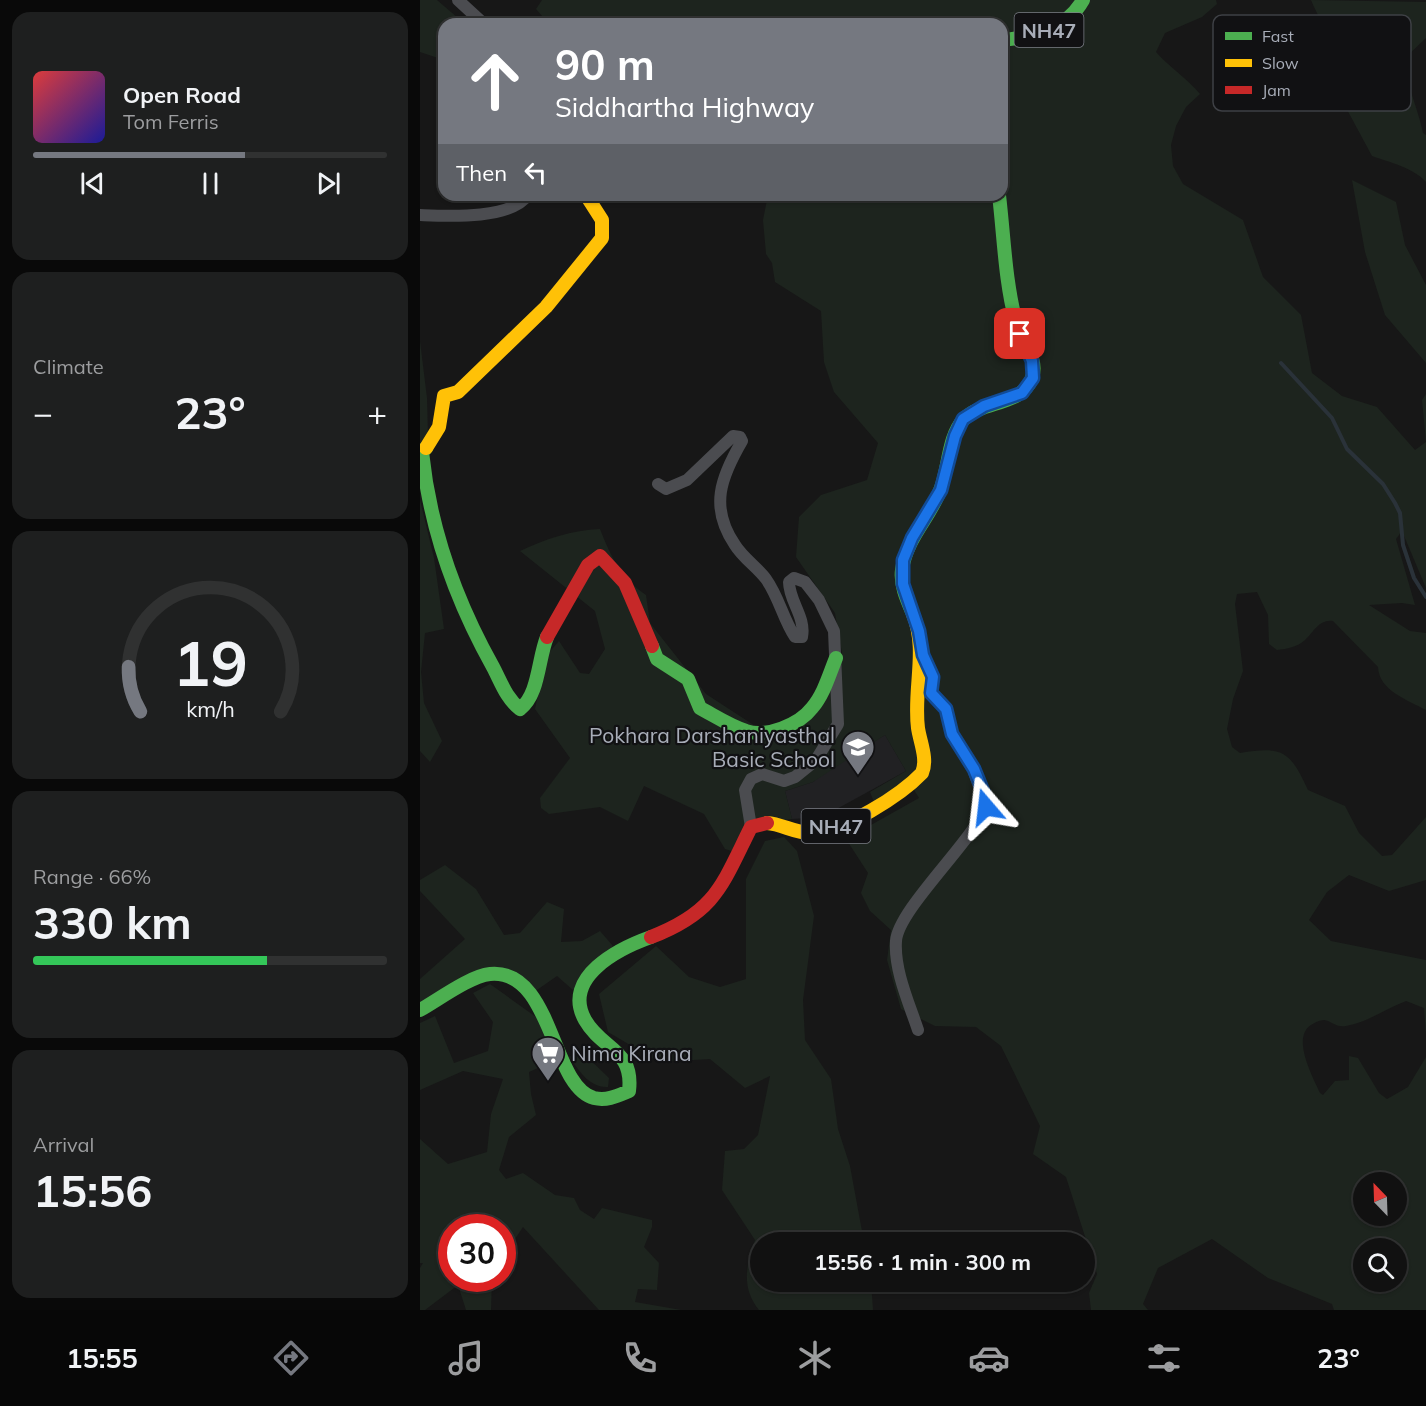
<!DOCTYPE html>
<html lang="en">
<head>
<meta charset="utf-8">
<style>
	:root { --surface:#111; --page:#1e1f1f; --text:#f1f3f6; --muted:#9c9d9f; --line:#303131; --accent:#757880 }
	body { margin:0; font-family:Mulish,sans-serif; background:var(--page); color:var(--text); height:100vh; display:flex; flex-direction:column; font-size:22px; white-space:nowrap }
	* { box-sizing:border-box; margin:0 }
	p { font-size:20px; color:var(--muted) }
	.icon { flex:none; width:33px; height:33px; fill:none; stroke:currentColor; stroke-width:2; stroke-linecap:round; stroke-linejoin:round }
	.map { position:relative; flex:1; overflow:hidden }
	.panel { display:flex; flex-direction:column; gap:12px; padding:12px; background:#090909; width:420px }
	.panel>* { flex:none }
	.hud { position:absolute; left:18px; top:18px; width:570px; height:183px; border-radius:18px; box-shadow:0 2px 4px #0004,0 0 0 2px var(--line); background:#757880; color:#fff; overflow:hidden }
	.needle { width:39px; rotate:337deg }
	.tools { position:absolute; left:933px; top:1172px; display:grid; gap:12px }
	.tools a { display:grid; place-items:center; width:54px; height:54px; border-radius:50%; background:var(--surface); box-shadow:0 2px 4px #0004,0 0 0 2px var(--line); font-size:30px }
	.speed { position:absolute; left:18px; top:1214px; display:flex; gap:12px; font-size:30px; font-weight:700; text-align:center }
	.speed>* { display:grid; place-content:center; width:78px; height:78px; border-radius:50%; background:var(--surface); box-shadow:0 2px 4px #0004,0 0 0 2px var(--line); line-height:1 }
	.speed .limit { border:9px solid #d22; background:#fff; color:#111 }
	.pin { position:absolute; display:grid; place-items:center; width:51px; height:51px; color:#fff; margin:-26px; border-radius:12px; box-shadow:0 3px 9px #0006 }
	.me { position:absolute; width:66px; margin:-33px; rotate:343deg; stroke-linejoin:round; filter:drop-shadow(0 0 4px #0008) }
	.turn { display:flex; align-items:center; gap:21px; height:126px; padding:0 18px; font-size:27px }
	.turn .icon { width:78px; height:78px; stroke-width:2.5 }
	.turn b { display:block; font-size:42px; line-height:51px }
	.then { display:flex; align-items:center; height:57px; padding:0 18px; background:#0003; gap:12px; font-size:22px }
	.big { font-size:45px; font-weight:700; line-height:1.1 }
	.panel .widget { flex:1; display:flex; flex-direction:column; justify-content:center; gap:9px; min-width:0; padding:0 21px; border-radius:18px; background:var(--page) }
	.panel .dial { align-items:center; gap:0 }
	.dial svg { height:156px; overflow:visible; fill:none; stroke:var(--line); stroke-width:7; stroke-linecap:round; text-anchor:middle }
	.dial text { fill:var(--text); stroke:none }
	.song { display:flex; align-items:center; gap:18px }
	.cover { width:72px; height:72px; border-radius:9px; background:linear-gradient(135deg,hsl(0 70% 55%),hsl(240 70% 35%)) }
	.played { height:6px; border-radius:3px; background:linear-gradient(90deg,var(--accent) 60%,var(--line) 60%) }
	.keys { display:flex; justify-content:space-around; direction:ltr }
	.heat { display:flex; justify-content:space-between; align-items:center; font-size:33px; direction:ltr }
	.charge { height:9px; border-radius:4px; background:linear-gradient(90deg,#34c759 66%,var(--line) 0) }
	.trip { position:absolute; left:330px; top:1232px; width:345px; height:60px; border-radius:30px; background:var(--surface); box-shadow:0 2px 4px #0004,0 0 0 2px var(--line); font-weight:700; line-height:60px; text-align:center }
	.menu { display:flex; height:96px; justify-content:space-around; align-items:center; background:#070707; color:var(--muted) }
	.menu .icon { width:42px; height:42px }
	.menu .current { color:var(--accent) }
	.menu b { font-size:27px; color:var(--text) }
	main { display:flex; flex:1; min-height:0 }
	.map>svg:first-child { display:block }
	.built { fill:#212123 }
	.green { fill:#1d241e; fill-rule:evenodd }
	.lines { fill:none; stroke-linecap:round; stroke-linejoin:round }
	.stream { stroke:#2a3239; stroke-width:4 }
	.street { stroke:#4b4c50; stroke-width:12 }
	.fast { stroke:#4caf50; stroke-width:14 }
	.slow { stroke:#ffc107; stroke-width:14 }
	.jam { stroke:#c62828; stroke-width:14 }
	.route-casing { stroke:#114b97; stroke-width:15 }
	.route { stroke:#1a73e8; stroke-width:10 }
	.labels { text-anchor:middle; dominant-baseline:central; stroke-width:4.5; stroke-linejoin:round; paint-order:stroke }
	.shield { fill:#111113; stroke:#7b7e86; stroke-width:1.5 }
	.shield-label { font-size:20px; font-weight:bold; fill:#a8adb8 }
	.poi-label { font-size:21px; fill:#a8adb8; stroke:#111113; text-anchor:end }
	.key { fill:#111113; stroke:#3e4045; stroke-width:1.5 }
	.key-label { font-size:16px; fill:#a8adb8 }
</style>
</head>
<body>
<main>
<section class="panel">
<div class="widget">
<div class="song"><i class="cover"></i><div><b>Open Road</b><p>Tom Ferris</p></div></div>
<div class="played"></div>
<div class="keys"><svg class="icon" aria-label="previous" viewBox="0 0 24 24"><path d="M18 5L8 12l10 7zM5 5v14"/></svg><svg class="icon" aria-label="pause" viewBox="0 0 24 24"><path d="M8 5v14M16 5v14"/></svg><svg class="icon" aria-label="next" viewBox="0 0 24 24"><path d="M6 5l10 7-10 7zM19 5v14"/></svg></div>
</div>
<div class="widget"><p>Climate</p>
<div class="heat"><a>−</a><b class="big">23°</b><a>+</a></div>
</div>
<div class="widget dial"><svg viewBox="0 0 100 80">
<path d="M14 69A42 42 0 1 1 86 69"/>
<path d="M14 69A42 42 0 0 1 8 46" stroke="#757880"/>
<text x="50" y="56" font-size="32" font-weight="700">19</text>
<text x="50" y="72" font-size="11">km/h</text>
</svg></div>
<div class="widget"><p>Range · 66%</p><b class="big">330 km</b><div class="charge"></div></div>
<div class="widget"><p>Arrival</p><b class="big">15:56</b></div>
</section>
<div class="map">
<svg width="1006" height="1310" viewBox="0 0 1006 1310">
	<rect width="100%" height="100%" fill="#171717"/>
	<!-- built -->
	<path class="built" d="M465,735l21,36 -84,46 -30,2 -7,-28 28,-9 13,-11z"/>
	<!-- green -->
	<path class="green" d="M0,0h17l28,24h-21v36l-24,-8z
		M122,0h674l1,4 -15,13 -37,16 -9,19c14,16 31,26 44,42l-14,13 -10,19 -5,19 2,21 10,18 60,36 20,57 38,38 11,58 30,23 35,11 38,43 11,-8 -4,-42 4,-6v194l-24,-57 -6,8 19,66 -13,-2 -33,2 41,26 16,2v77c-18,-10 -47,-19 -48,-43l-45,-46c-14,-2 -19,11 -28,19 -8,7 -18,9 -28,10l-8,-6 -1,-29 -11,-23 -20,2 -2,10 8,67 -10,28 -6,30 5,18 8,6c43,-7 50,-2 68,37l37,16 14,27 23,23 10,-1 34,-38v63l-37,11 -40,-16 -22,17 -18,28 22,21 95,19v75l-2,-27 -18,-7c-21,8 -38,21 -60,25 -10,2 -14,-5 -22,-6 -4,0 -10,3 -13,5 -20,13 2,52 9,68l3,2 12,-14 14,-1v-24l9,2 21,35 8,6 21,-12 18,-30v253h-92l-2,-6 -64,-26 -56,-39 -54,29 -15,36 5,6h-57l-2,-17 8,-19 -31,-97 -33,-23 7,-28 -39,-80 -25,-19 -41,-1 -34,-17 -14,-49 4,-30 -21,-19 -9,-18 7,-20 -22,-34 73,-41 -8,-13 -37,17 -4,-10 36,-21 -21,-36 -72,47 -28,9 7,28 -30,3 -27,30 -10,-3 -21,-35 -60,-28 -16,35 -28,-14 -51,7 -8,-6 -1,-10 30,-40 -35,-49 11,-53 13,-15 21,32 9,1 16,-25 -10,-38 -75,-60c25,-12 52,-21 80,-22 11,28 21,49 46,66l4,28 56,71 66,43 42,-26 28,-58 -7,-40 -39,-56 3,-40 22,-22 46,-15 11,-37 -44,-51 -10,-30 -3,-51 -46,-29 -3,-19 -6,-9 -3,-34 5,-25h234v-171h-453l-13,-15zM944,1182h32v33h-32zM944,1248h32v33h-32z
		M891,0l115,2v36l-21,20c-1,22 14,52 18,75l3,2v47c-12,-14 -37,-20 -54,-26l-28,-52 -3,-22 -9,-11v-6l-6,-8c8,-23 -7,-36 -15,-57z
		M932,180l44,22 9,43 21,40v78l-41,-48 -20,-63z
		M0,341l7,57 1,37 -8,9z
		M0,500l14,58 10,71 -19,4 -4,39 3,31 18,38 -12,21 -10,-11z
		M364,837l13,14 17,65 -11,84 2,40 26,39 7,50 12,37 14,76h-104v39h111l2,29h-114c-18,-22 -13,-45 -4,-70l-33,-50 3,-39 19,-2 14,-14 12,-59 -25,12 -35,-29 -51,3 -51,-30 -9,-38 57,-48 33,31 31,10 26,-8v-100l19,-38z
		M25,865l31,24 28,46 16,-2 27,-31 17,7 -3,33 21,-1 18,-10 13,15 -40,44 -16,-14 -23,16 -19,-21 -95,31v-23l45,-40 -45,-48v-11z
		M70,984l53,38 15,37 -29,13 2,22 5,21 -27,22 -10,33 7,9 17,-6 32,22 19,3 6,12 14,9 8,-11 50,12v7l-8,20 15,16 -2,27 -19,-1 -3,13 46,8h-82l-76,-83 -20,30 -1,-30h-50v51h40l-1,32h-25l-8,-25 -33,25h-5v-42l3,-5h-3v-124l28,25 39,-12 4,-38 12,-35 -40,-8 -43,19v-67l15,-7 19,47 34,-12 5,-29 -20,-29z
		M160,1050l29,28 -1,9c-19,1 -29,-17 -39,-30z"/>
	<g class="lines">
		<!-- stream -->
		<path class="stream" d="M861,363l51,55 15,31 36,35 12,19 5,10 3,32 11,33 12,19"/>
		<!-- street -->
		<path class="street" d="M38,0l26,24
			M0,215c26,1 91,5 108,-20
			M238,484l8,5 21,-9 46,-44 7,1 2,4c-21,36 -33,66 -7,104 8,13 22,22 31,34 13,18 17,40 29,58h7c4,-20 -13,-36 -13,-55l5,-4 11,4 14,18 15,31 4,93 -22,36 -21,17 -11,4 -22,-7 -11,5 -6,11 6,37
			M498,1030c-9,-27 -24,-60 -22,-89 2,-31 75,-98 90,-134l-13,-38 -21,-35 -6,-25 -15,-16 1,-16 -9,-21"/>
		<!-- fast -->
		<path class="fast" d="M582,40c32,-3 64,-10 81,-40
			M6,448l-4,4c8,78 33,147 71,215 8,15 13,31 27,42 19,-14 18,-50 27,-72
			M493,614c-6,-14 -13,-29 -11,-44 4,-32 29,-53 39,-82 8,-21 7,-52 23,-69 19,-19 58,-13 68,-41 7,-20 -11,-38 -16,-56 -11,-41 -12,-85 -17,-127
			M232,646l5,13 31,20 12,29c15,8 30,18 46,23 20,7 53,-6 66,-23 12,-14 17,-33 24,-50
			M0,1010c18,-10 50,-34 70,-36 63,-6 61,113 104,124 13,3 23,-2 35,-7 5,-42 -27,-41 -44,-71 -24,-43 35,-72 66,-83"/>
		<!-- slow -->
		<path class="slow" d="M6,448l13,-21 5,-31 14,-4 88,-85 56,-69v-18l-16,-25
			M347,823c15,1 30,11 45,10 32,-2 88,-37 110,-60 6,-14 -2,-31 -4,-45 -5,-39 10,-78 -5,-114"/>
		<!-- jam -->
		<path class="jam" d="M127,637l41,-72 12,-9 25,27 27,63
			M231,937c65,-25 71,-52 100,-110l16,-4"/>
	</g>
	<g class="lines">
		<!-- route casing -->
		<g class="route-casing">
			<path id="route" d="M566,807l-1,-11 -11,-27 -22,-35 -6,-25 -15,-16 2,-16 -10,-22 -4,-24 -16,-47v-24l9,-22 29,-48 14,-54 8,-17 21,-13 38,-13 11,-15 -1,-17 -12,-27"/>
		</g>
		<!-- route -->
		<use href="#route" class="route"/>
	</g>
	<!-- icons -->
	<defs>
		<g id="school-pin" transform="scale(1.725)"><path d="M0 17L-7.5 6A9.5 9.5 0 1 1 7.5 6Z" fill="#757880" stroke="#111113"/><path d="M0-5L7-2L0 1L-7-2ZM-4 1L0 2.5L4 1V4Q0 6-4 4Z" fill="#fff"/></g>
		<g id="supermarket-pin" transform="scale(1.725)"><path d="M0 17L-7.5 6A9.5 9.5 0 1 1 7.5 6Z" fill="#757880" stroke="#111113"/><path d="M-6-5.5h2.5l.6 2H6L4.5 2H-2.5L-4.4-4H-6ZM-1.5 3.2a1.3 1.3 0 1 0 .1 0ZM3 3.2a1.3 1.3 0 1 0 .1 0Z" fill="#fff"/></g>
	</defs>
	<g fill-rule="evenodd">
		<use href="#school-pin" x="438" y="747"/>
		<use href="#supermarket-pin" x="128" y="1053"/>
	</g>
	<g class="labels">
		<!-- shield labels -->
		<g class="shield">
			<rect x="594.5" y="13" width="69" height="34" rx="4.5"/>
			<rect x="381.5" y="809" width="69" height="34" rx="4.5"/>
		</g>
		<g class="shield-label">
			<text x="629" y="30">NH47</text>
			<text x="416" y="826">NH47</text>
		</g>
		<!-- poi labels -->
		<g class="poi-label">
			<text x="415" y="735">Pokhara Darshaniyasthal<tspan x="415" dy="24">Basic School</tspan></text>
			<text x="151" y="1053" text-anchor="start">Nima Kirana</text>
		</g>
	</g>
	<!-- legend -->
	<rect x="793" y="15" width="198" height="96" rx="9" class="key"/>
	<rect x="805" y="32" width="27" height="8" fill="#4caf50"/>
	<rect x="805" y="59" width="27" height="8" fill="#ffc107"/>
	<rect x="805" y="86" width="27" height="8" fill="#c62828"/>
	<g class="key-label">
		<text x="842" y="42">Fast</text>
		<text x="842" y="69">Slow</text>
		<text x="842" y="96">Jam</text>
	</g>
</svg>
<div class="tools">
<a><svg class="needle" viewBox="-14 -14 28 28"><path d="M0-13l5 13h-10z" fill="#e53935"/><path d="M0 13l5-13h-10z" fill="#9c9d9f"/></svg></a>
<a><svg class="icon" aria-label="search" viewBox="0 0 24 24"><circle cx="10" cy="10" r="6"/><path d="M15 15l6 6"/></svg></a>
</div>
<div class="speed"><div class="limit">30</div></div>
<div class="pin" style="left:600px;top:334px;background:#d93025"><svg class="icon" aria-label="arrive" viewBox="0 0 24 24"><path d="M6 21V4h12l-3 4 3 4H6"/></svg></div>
<svg class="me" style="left:566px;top:807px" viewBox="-20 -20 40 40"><path d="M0-17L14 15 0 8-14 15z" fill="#1a73e8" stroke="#fff" stroke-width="4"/></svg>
<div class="trip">15:56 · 1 min · 300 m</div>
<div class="hud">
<div class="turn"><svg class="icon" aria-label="ahead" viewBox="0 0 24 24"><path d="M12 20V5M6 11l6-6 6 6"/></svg><div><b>90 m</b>Siddhartha Highway</div></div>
<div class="then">Then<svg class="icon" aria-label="left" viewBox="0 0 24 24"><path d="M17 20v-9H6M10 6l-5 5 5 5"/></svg></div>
</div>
</div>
</main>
<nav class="menu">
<b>15:55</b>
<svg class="icon current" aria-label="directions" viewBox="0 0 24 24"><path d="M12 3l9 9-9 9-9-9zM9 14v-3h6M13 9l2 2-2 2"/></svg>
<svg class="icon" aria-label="music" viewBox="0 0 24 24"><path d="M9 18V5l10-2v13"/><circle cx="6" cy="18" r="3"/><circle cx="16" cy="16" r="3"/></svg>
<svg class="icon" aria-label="phone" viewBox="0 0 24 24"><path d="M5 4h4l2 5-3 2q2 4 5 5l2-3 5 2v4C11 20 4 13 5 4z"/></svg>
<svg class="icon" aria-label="climate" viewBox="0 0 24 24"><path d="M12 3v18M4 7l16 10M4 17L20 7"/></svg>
<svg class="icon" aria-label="car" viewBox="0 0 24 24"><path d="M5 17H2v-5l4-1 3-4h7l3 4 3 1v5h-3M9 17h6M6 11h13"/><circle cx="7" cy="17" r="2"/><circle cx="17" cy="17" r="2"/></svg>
<svg class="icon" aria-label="filters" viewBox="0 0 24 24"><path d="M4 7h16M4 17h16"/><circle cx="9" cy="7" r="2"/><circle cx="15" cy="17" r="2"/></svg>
<b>23°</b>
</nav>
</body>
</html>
